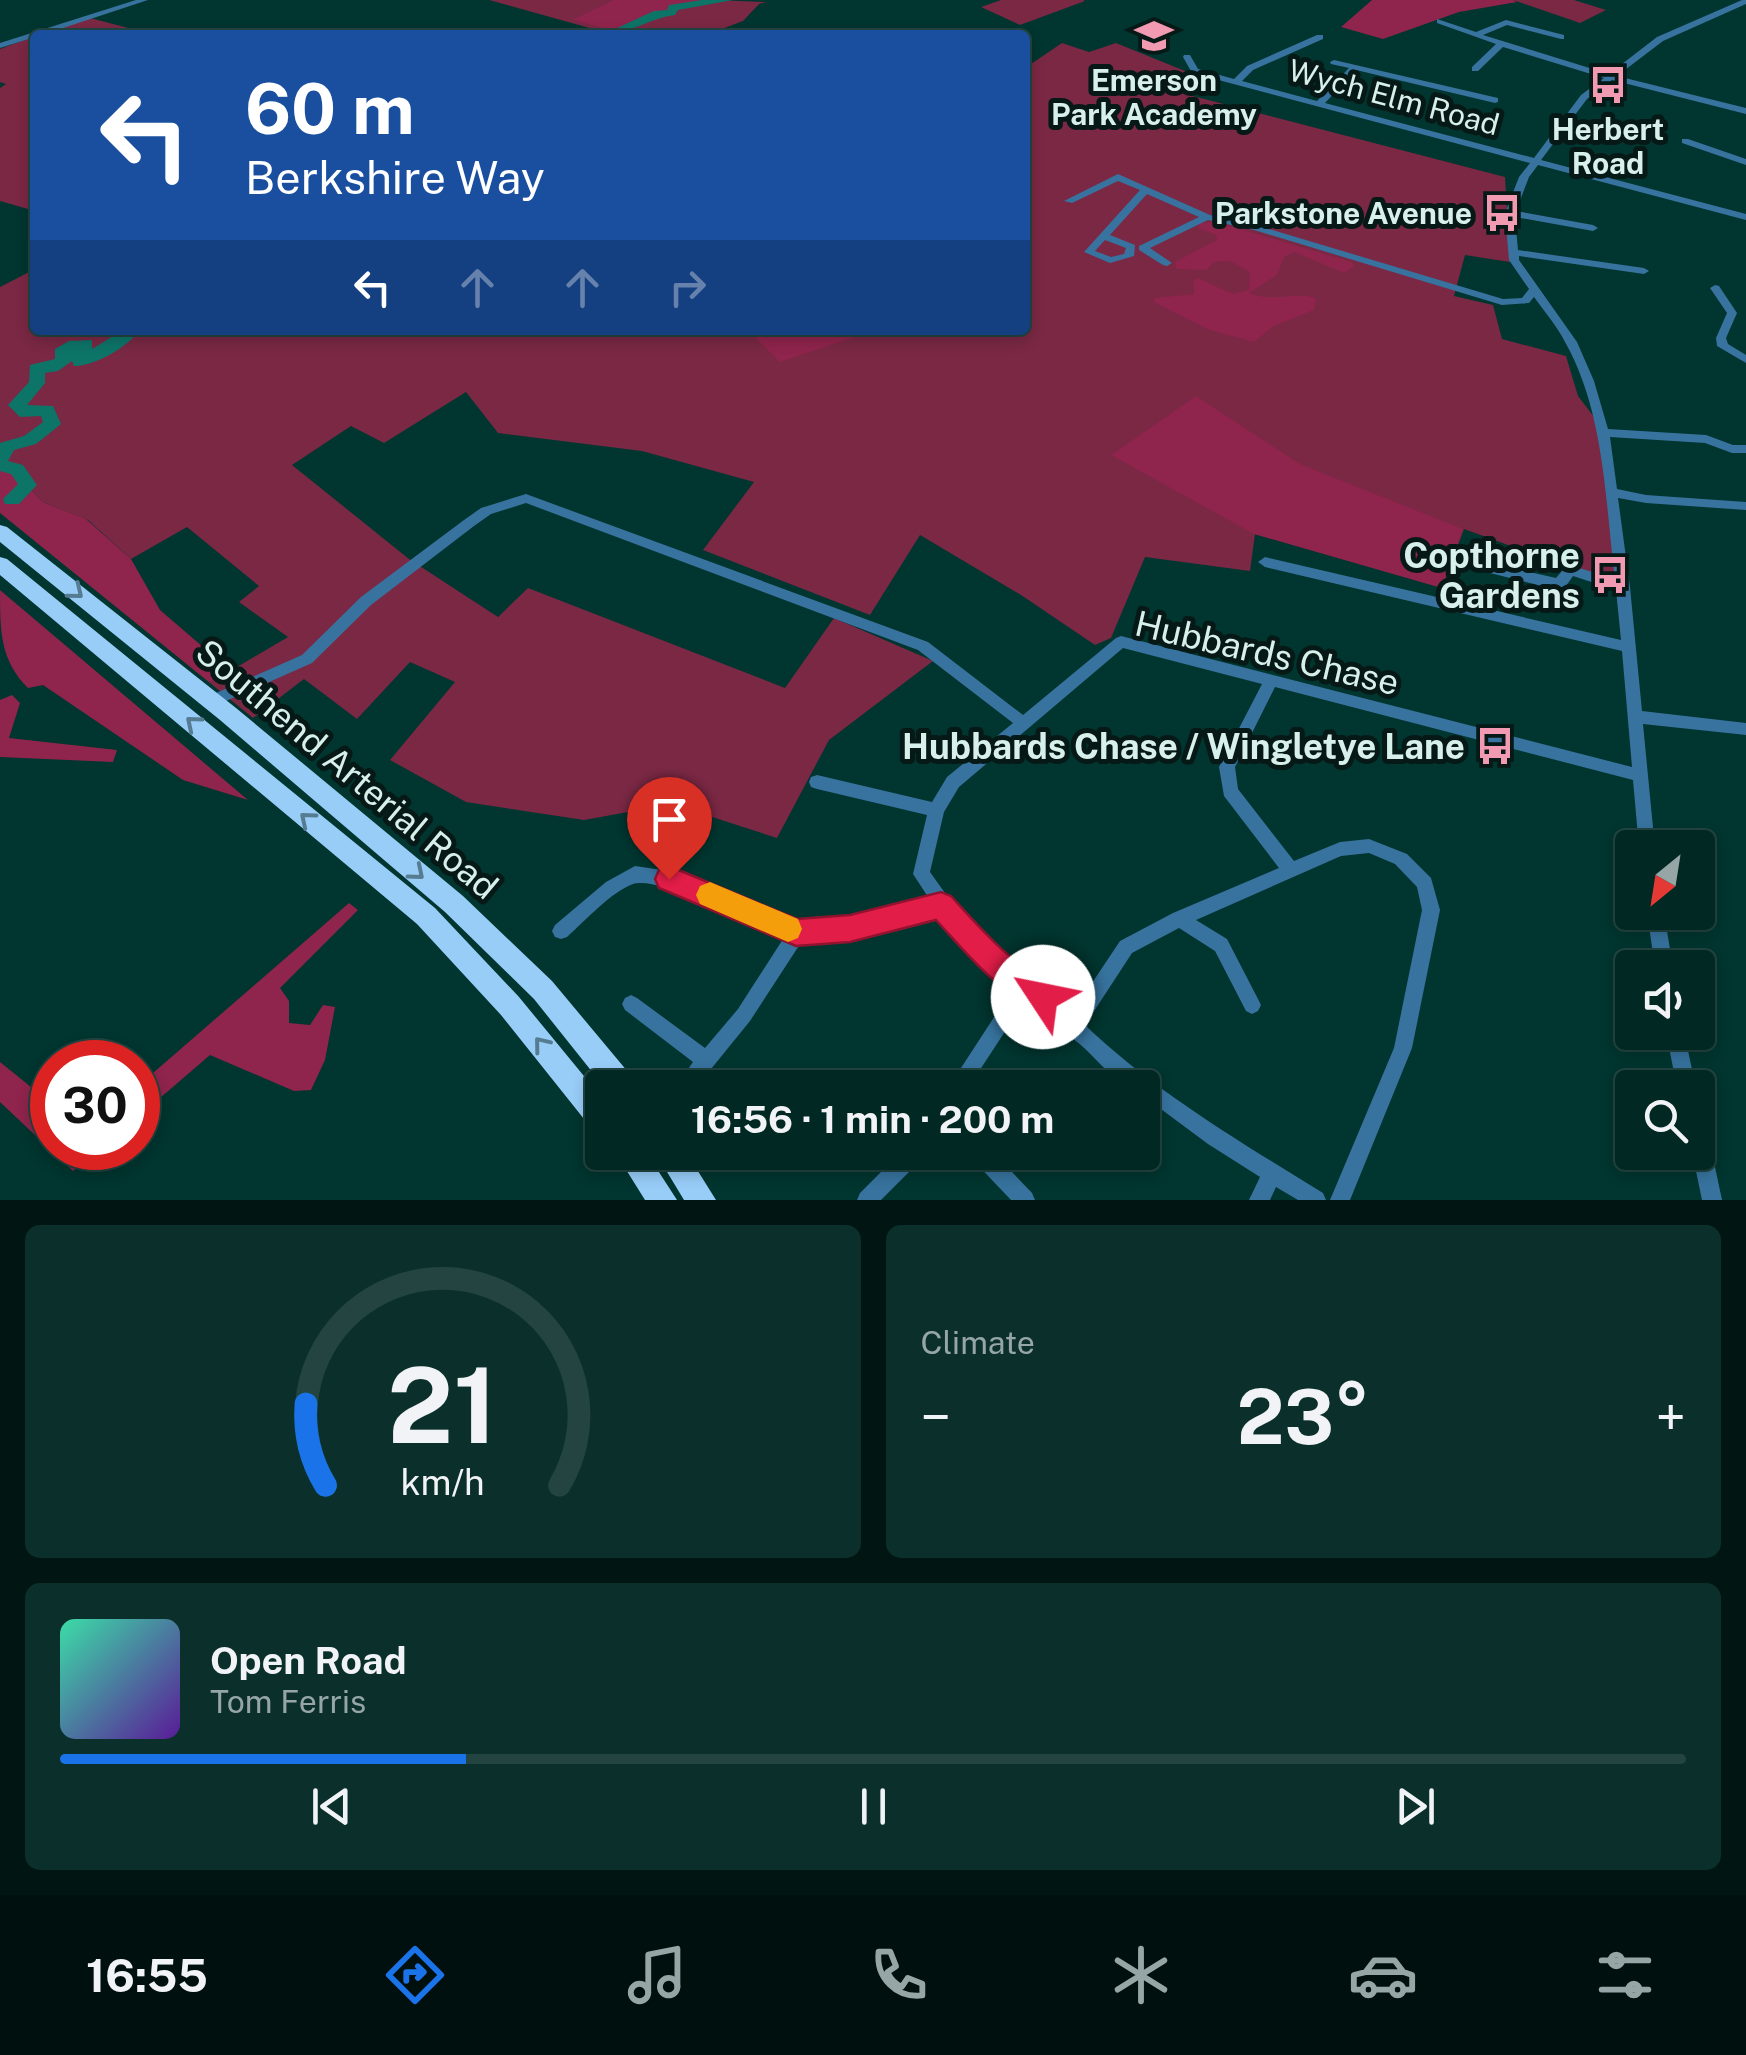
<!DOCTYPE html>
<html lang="en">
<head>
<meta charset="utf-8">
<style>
	:root { --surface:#012823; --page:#0b302b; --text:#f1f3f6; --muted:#96a6a6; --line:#234441; --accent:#1a73e8 }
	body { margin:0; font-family:"Public Sans",sans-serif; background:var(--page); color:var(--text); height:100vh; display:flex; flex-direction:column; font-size:38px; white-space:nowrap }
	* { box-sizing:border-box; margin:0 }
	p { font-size:32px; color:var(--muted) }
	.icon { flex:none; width:55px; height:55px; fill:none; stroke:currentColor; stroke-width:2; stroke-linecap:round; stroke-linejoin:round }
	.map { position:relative; height:1200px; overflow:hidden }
	.details { display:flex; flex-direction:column; gap:25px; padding:25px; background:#011613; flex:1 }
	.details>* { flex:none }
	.guide { position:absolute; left:30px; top:30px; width:1000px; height:305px; border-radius:10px; box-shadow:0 5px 15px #0003,0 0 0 2px var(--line); background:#1a4fa0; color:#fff; overflow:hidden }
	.needle { width:65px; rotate:210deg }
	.controls { position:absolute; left:1615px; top:830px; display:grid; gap:20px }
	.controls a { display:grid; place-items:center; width:100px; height:100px; border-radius:10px; background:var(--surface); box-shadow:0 5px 15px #0003,0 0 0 2px var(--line); font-size:50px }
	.speed { position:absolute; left:30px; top:1040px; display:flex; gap:20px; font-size:50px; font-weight:700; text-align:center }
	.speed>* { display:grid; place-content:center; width:130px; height:130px; border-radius:50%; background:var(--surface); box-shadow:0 5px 15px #0003,0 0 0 2px var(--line); line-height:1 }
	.speed .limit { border:15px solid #d22; background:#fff; color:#111 }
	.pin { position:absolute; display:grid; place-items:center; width:85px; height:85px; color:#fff; margin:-102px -42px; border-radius:50% 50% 50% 0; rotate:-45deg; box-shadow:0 0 10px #0007 }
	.pin .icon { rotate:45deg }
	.me { position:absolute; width:110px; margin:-55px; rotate:304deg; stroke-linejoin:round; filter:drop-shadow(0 0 8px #0008) }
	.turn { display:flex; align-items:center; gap:35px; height:210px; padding:0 50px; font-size:45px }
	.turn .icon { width:130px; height:130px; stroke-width:2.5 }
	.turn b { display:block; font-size:70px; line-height:85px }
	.lanes { display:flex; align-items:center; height:95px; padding:0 50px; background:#0003; justify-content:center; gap:50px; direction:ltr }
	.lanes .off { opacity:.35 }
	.big { font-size:75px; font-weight:700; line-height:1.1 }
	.details .card { flex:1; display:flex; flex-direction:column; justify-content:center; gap:15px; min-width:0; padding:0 35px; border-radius:15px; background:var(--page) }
	.details .dial { align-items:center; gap:0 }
	.dial svg { height:260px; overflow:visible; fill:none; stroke:var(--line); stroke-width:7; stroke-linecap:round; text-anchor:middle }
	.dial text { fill:var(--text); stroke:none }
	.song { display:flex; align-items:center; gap:30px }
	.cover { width:120px; height:120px; border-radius:15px; background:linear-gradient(135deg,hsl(160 70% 55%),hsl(270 70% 35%)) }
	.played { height:10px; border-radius:5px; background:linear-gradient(90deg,var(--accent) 25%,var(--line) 25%) }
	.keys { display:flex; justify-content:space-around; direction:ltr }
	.heat { display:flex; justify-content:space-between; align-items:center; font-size:55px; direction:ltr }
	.details .tiles { flex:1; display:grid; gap:25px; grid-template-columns:1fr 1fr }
	.card:last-child { grid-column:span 2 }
	.trip { position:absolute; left:585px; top:1070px; width:575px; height:100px; border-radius:10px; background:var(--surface); box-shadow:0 5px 15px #0003,0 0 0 2px var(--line); font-weight:700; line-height:100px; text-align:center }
	.menu { display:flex; height:160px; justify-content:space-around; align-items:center; background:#00100e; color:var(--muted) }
	.menu .icon { width:70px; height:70px }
	.menu .active { color:var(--accent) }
	.menu b { font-size:45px; color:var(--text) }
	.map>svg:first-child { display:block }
	.green { fill:#7a2844 }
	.forest { fill:#8f244c }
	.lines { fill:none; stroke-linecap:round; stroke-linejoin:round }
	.river { fill:#0d7468; fill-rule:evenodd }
	.minor { fill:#37739e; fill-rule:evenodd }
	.highway { fill:#98cdf8; fill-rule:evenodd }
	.oneway { stroke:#567c92 }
	.route { fill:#e11d48; stroke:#92132f; stroke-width:2.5 }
	.slow { fill:#f59e0b }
	.labels { text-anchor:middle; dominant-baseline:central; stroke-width:10; stroke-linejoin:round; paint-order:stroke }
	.far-poi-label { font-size:30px; font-weight:bold; fill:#d8f0eb; stroke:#061916 }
	.far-street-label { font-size:30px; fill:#d8f0eb; stroke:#061916 }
	.poi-label { font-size:35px; font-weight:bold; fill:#d8f0eb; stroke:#061916; text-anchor:end }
	.street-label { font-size:35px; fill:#d8f0eb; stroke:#061916 }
</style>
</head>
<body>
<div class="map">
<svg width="1746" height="1200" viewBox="0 0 1746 1200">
	<rect width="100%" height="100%" fill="#01352f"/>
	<!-- green -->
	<path class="green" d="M489,0h123l-39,20 42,12 68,-25 32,-7 51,2 -7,2 -16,17 -37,14h-106l4,-3z
		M1001,0h82l2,1 -65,24 -39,-18z
		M1513,0h61l32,10 -26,13z
		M90,18l65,17h-116z
		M35,36v175l-35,-10v-113l6,-4 -6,-2v-33z
		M1062,43l27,9 27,-9 74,30 -9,20 324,84 5,85 -45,-7 -11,41 39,9 9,34 64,17 12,40 23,30 22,161 -159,-58 -22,59 -187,-54 -5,37 -105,-14 -34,81 -16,7 -74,-50 -101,-60 -50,80 -167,-65 51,-68 -112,-31 -144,-18 -32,-41 -82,51 -33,-17 -59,39 117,94 89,58 30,-29 257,100 49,-70 99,43 -104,79 -52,98 -105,-34 -88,16 -118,-18 -76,-42 65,-78 -45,-20 -53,57 -53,-40 -51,39 -43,-35 78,-46 -49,-35 20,-16 -72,-59 -56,32 -43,-39 -45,-18 -43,-44v-171l35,-18v61h990v-262z"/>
	<!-- forest -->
	<path class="forest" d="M612,0h103l-32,7 -68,25 -43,-12z
		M1372,0h141l4,2 -58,10 -76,27 -42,-12z
		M1216,222l136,40 2,4 -10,7 -50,-21 -10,5 -7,18 -28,18c25,10 45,-2 67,5l-2,12 -40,16 -20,16 -44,-12 -56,-28 1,-4 39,-4 -1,-12 5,-4 35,16 16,-4 1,-18 -20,-11 -16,1 -8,8 -30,-1 -1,-7 42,-22 -1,-5 -18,-7 2,-5z
		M763,330h112l-95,32 -24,-24z
		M1196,396l104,68 163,65 -21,59 -188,-54 -143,-79z
		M0,458l43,44 43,17 45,40 29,51 71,61 -21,12 -210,-170z
		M0,590l248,210 -65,-20 -140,-95 -15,3c-28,-28 -28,-57 -28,-98z
		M12,695l8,8 -11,35 108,12 -4,12 -113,-5v-57z
		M349,903l9,7 -78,78 9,13v22l21,2 13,-20 12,2 -10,53 -14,30 -17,1 -84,-36 -72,62v-31z
		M0,1062l52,42v44h49l-28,23 -73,-69z"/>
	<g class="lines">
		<!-- river -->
		<path class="river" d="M702,0h31l-55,10 -3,5c-26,3 -47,20 -73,20l52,-24 13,-1 2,-5z
			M123,330h16c-9,16 -46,37 -65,36l-2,-5 -14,10 -13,2v10l-18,22 26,1 8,18 -25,20 -22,6 -6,11 15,4 14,20 -18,19h-14l-2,-5 15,-15 -7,-10 -11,-3v-28l24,-7 19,-14 -2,-6 -21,1 -12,-12 21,-23 1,-17 25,-6v-10l14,-8 23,-1v9z"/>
		<!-- minor -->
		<path class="minor" d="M136,0h12l-106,35h-7v2l-35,11v-5z
			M1742,0h4v4l-83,37 -46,35 129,32v6l-134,-34 -25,19 -46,61 205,54v6l-208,-55 -9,12 -13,34 77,14 5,3 -5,3 -78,-14 3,33 126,18 5,3 -5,3 -125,-18v4l58,82 17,39 14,48 98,6 27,10h13v8h-14l-27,-10 -95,-6 7,52 29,6 100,7v8l-100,-7 -28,-5 12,89 12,124 104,12v12l-103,-11 12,124h-16l-6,-68 -358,-93 -40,80 3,22 56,72 46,-19 29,-3 38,15 24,24 9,32 -28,138 -62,152h-20l64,-152 28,-138 -5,-23 -22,-23 -26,-11 -28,3 -145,64 31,19 31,60 3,6 -3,6 -6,3 -6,-3 -31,-60 -36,-23 -47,25 -47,72c69,66 157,118 238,168l3,7h-28l-22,-13 -6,13h-21l11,-23 -52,-33 -66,-49v-7c-31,0 -50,-41 -76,-53 -7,-14 -25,-29 -39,-37l-59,90h-20l65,-100 -58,-52 -16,-23 -89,23 -48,5 -52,80 -52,64 -7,2 -7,-2 -2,-7 11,-16 -68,-52 -3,-6 3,-6 6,-3 6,3 68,50 33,-39 47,-73c-28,-12 -127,-61 -152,-52 -22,8 -48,37 -66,53l-6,2 -6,-2 -3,-6 3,-6 51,-43 29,-16 34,5 128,54 53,-5 80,-20 -17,-26 14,-59 -110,-26 -6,-2 -2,-5 2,-5 6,-2 115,27 15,-25 66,-54 -95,-73 -392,-147 -35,11 -17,12 -103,79 -59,58 -95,42 -5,2 -5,-2 -2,-4 2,-4 95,-42 59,-58 103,-77 17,-12 45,-14 402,148 95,73 93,-77 5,-2 511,131 -10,-116 -357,-84 -7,-5 7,-5 356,83 -5,-50 -43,-14 -7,10 -12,3 -64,-16 -7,-5 7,-5 66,15 5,-6 -19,-6 -2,-3 7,-5 68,21c-10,-78 -10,-166 -50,-237 -8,-16 -21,-31 -31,-45l-5,6 -27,2 -248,-75 -46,-10 -58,28 22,15 -5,3 -4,-1 -24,-15v-4l60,-29 -52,-23 -37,41 25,10 -1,11 -24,7 -26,-11 56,-62 -22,-9 -46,22 -8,-2 54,-27 92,41 49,11 244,73 19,-1 7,-9 -20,-29 -4,-47 14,-36 11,-14 -338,-90 -9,-16 1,-2h6l8,14 36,10 13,-13 70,-31h6v4l-70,31 -11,11 75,20 32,-33 -18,-4 -1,-2 4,-2 164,38v4l-3,1 -139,-33 -31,33 209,55 47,-63 23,-17 -101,-31 -25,24h-6v-4l24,-23 -59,-21v-4l39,13 30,-12 58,15v4h-3l-54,-14 -24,10 126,39 48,-37zM1105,240l21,8 -2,6 -13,3 -16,-6zM1123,648l139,36 -43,83 5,29 55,72 -106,45 -53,28 -48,72 -23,-22 -19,-10 -63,-57 -37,-52 14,-60 15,-25z
			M1682,139h6l58,20v6l-64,-22z
			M1715,285l4,1 18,27 -11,25 2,6 18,11v8l-29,-17 -1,-8 11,-25 -17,-25z
			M1647,912h17l9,56h-18z
			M1666,1032h18l12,56h-19z
			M1698,1124l7,3 3,7 14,66h-20l-10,-48h6z
			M901,1152h24l-3,7 -41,41h-24l3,-7z
			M969,1152h24l39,41 3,7h-24l-39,-41z"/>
		<!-- highway -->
		<path class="highway" d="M0,525l7,2 229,181 227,188 89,85 81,97 4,10h-32l-71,-89 -89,-87 -225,-192 -220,-178z
			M0,557l7,2 428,349 84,89 83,101v35l-10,-4 -91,-114 -84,-91 -417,-349z
			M615,1152h31l31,48h-32z
			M655,1152h31l30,48h-32z"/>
	</g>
	<!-- one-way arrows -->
	<defs><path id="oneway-chevron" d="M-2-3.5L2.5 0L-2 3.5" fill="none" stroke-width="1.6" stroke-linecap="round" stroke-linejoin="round" transform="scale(2.5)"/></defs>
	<g class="oneway">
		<use href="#oneway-chevron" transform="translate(76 592) rotate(39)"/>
		<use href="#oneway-chevron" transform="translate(193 723) rotate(-140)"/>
		<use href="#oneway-chevron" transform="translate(307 819) rotate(-140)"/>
		<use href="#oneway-chevron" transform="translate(417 873) rotate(40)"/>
		<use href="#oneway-chevron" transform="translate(541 1044) rotate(-129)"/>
	</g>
	<!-- route -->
	<path class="route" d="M669,866l128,53 53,-4 91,-23 10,4c31,34 61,69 102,90l5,11 -5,10 -10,4c-45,-18 -75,-56 -107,-91l-86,22 -54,4 -137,-58 -4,-9 4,-9z"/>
	<!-- slow -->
	<path class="slow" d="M710,882l88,37 4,10 -4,9 -10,4 -88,-38 -4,-9 4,-9z"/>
	<!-- icons -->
	<defs>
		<g id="school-bare" transform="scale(3)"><path d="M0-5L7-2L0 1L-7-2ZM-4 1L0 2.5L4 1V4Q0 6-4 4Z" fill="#f19ab1" stroke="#061916" stroke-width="2.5" paint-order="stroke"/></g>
		<g id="bus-bare" transform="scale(3)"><path d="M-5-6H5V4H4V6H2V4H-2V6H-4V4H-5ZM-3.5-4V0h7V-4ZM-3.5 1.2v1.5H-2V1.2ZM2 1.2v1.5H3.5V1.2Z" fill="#f19ab1" stroke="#061916" stroke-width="2.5" paint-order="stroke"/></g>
	</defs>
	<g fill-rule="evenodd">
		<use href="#school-bare" x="1154" y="36"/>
		<use href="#bus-bare" x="1608" y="85"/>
		<use href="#bus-bare" x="1502" y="213"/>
		<use href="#bus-bare" x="1610" y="575"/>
		<use href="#bus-bare" x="1495" y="746"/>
	</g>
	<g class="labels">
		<!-- far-poi labels -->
		<g class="far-poi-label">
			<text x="1154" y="80">Emerson<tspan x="1154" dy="34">Park Academy</tspan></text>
			<text x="1608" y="129">Herbert<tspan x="1608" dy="34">Road</tspan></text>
			<text x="1472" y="213" text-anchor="end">Parkstone Avenue</text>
		</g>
		<!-- far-street labels -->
		<g class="far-street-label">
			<text transform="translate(1394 97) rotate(15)">Wych Elm Road</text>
		</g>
		<!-- poi labels -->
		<g class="poi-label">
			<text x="1580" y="555">Copthorne<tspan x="1580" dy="40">Gardens</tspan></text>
			<text x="1465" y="746">Hubbards Chase / Wingletye Lane</text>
		</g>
		<!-- street labels -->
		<g class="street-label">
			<text transform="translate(1267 653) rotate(13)">Hubbards Chase</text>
			<text transform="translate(347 769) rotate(40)">Southend Arterial Road</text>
		</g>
	</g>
</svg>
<div class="controls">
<a><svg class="needle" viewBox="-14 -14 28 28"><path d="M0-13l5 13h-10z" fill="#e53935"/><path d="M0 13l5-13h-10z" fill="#96a6a6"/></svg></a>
<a><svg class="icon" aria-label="sound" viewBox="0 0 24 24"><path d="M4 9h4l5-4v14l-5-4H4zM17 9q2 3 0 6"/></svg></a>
<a><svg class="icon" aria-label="search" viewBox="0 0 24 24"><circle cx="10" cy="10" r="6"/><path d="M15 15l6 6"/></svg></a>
</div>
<div class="speed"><div class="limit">30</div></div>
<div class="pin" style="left:669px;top:879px;background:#d93025"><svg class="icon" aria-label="arrive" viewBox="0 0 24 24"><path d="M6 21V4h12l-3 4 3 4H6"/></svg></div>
<svg class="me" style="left:1043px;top:997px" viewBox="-20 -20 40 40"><circle r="19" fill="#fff"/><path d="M0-13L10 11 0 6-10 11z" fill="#e11d48"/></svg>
<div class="trip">16:56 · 1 min · 200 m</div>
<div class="guide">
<div class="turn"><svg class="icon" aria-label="left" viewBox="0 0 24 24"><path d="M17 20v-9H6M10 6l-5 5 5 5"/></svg><div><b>60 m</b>Berkshire Way</div></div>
<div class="lanes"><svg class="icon" aria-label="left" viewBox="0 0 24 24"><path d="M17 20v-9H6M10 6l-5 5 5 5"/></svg><svg class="icon off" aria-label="ahead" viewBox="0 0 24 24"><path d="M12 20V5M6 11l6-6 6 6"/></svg><svg class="icon off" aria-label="ahead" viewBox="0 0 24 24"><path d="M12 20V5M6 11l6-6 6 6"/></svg><svg class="icon off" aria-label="right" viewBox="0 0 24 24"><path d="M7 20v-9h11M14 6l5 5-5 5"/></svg></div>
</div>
</div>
<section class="details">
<div class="tiles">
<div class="card dial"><svg viewBox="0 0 100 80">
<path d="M14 69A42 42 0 1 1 86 69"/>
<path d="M14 69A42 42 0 0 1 8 44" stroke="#1a73e8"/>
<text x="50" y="56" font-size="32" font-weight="700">21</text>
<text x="50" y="72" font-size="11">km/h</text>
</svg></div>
<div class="card"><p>Climate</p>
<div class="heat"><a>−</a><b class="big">23°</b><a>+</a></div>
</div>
<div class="card">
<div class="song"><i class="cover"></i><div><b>Open Road</b><p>Tom Ferris</p></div></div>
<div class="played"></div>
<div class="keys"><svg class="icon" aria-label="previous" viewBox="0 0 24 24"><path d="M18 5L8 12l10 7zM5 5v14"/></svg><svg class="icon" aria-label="pause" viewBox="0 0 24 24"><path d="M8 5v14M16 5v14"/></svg><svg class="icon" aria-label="next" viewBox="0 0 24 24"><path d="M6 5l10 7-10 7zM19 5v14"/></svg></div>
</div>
</div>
</section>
<nav class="menu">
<b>16:55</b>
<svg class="icon active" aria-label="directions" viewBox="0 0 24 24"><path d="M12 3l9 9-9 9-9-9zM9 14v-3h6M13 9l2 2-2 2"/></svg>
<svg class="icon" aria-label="music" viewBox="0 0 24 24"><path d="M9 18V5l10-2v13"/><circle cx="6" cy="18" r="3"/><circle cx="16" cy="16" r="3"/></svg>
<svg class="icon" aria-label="phone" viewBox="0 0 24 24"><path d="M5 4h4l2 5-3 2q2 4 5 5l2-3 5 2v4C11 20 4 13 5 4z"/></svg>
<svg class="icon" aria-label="climate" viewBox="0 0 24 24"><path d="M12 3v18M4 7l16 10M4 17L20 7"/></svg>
<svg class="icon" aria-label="car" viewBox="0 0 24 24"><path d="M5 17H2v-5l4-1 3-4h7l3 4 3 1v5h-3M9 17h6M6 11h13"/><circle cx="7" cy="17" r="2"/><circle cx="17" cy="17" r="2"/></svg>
<svg class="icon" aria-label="filters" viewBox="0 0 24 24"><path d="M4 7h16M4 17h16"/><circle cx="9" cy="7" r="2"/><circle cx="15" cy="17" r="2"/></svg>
</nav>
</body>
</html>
